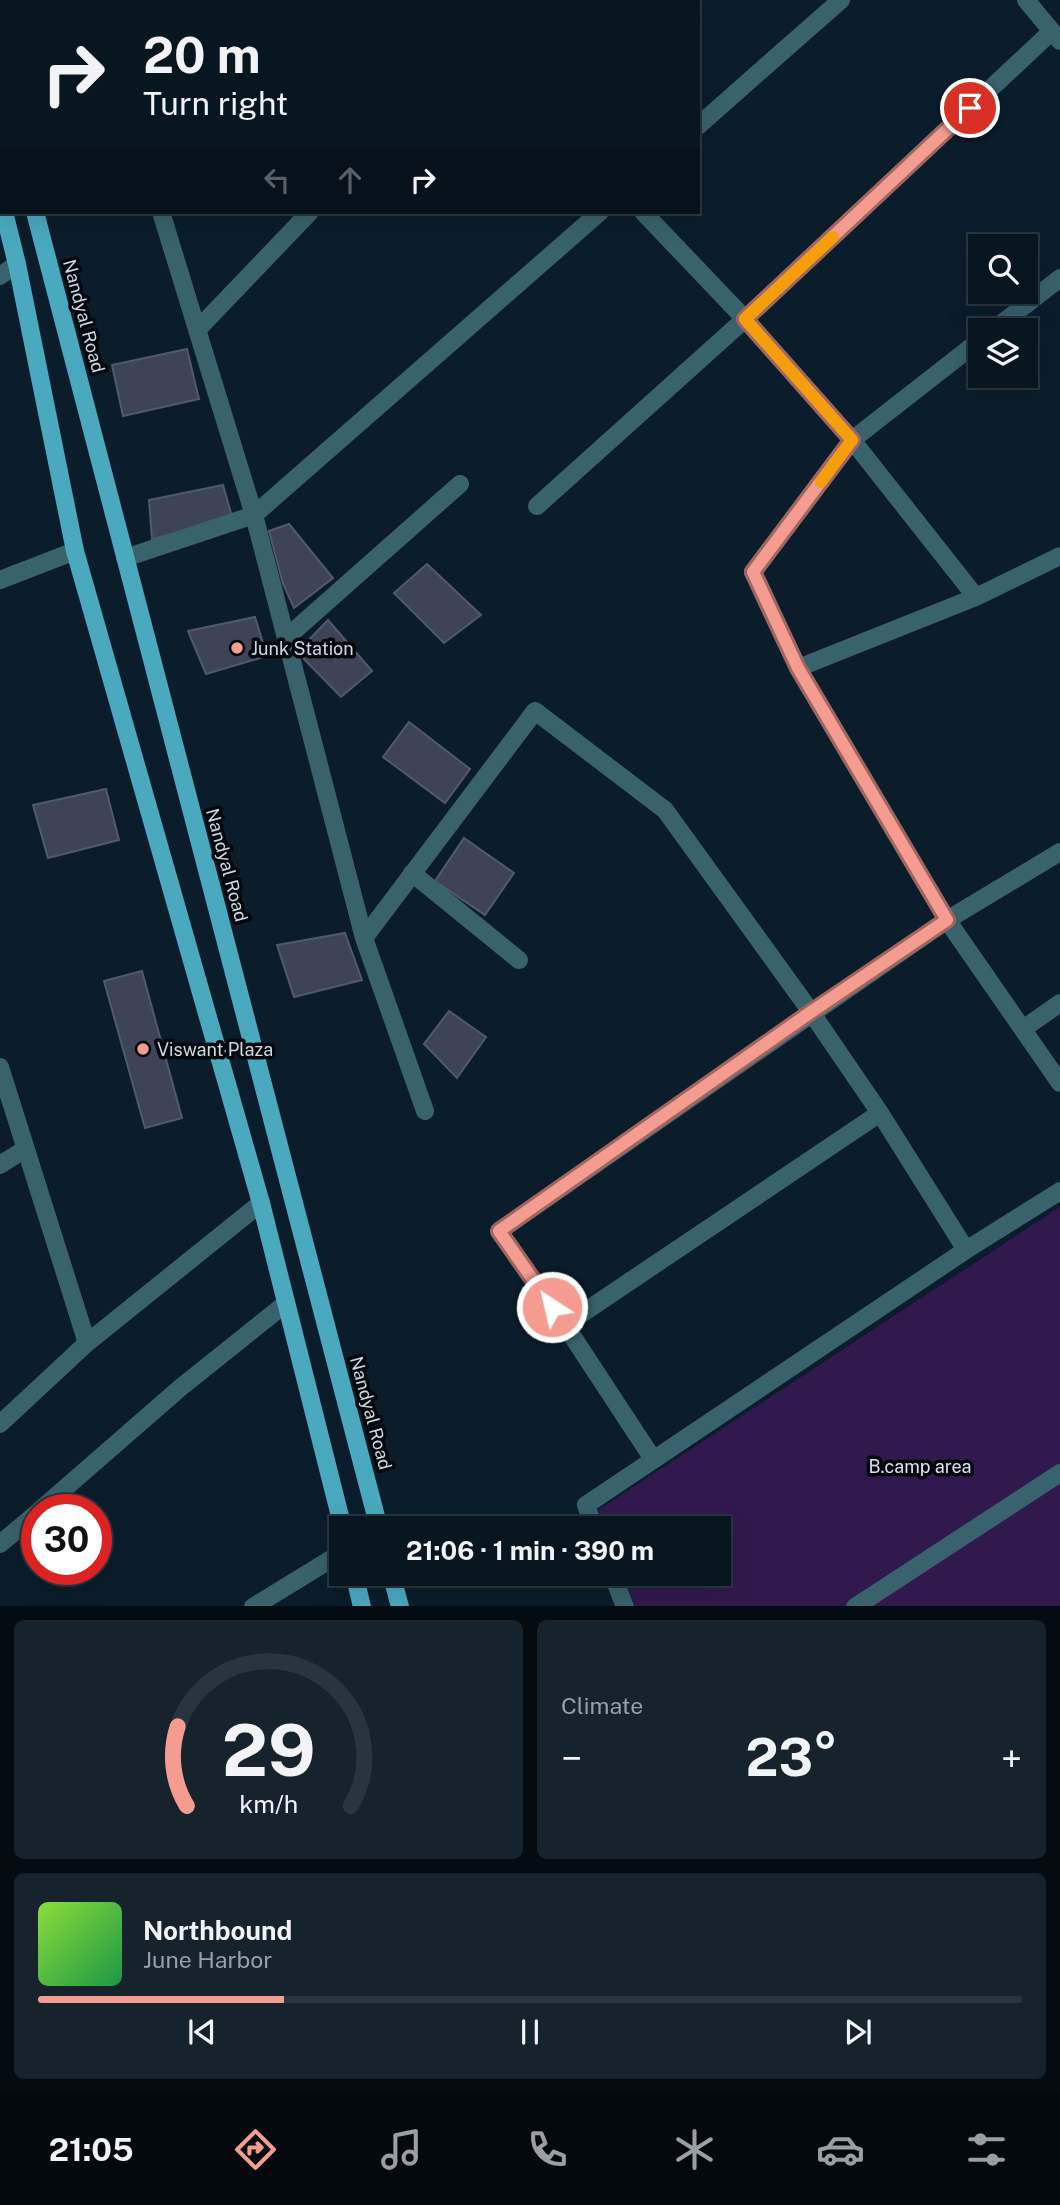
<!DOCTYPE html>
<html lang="en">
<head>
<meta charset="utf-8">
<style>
	:root { --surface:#081620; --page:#16232d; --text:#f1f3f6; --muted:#989fa5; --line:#29353e; --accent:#f59c91 }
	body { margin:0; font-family:"Public Sans",sans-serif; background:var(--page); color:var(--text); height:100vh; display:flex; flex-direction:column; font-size:26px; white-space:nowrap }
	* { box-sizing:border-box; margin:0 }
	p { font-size:23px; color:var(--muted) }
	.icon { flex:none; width:38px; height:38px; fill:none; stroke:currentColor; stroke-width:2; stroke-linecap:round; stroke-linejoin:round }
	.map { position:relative; height:1606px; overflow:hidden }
	.sheet { display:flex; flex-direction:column; gap:14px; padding:14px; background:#040c12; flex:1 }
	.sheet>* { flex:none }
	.hud { position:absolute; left:0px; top:0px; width:700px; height:214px; box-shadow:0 7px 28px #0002,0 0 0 2px var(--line); background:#081620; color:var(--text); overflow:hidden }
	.tools { position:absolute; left:968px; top:234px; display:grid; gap:14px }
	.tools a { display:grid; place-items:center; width:70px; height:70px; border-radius:0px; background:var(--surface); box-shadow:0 7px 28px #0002,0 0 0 2px var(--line); font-size:35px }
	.speed { position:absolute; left:21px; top:1494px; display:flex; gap:14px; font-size:35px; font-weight:700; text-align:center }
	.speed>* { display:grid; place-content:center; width:91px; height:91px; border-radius:50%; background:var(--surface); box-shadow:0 7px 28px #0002,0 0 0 2px var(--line); line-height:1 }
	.speed .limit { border:10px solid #d22; background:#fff; color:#111 }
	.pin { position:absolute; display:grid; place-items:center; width:60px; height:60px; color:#fff; margin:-30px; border:4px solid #fff; border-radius:50%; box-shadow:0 2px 7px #0007 }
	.me { position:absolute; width:77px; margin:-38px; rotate:325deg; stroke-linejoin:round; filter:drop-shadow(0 0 5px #0008) }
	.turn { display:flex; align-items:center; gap:24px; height:147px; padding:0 28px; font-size:32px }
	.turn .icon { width:91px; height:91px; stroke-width:2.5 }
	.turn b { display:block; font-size:49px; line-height:60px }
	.lanes { display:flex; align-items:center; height:66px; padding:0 28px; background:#0003; justify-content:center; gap:35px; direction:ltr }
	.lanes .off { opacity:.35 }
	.big { font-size:52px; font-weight:700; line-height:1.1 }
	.sheet .widget { flex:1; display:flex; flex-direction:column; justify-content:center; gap:10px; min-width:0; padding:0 24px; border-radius:10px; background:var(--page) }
	.sheet .dial { align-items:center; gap:0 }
	.dial svg { height:182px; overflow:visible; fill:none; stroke:var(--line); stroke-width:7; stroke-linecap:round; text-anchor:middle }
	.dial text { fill:var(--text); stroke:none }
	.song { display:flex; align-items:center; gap:21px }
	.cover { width:84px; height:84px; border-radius:10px; background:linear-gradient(135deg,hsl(90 70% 55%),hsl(140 70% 35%)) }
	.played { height:7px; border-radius:4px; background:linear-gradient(90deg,var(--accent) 25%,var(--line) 25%) }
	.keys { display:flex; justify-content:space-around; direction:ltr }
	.heat { display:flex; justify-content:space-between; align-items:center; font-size:38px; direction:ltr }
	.sheet .tiles { flex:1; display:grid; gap:14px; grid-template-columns:1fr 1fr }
	.widget:last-child { grid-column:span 2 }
	.trip { position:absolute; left:329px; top:1516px; width:402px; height:70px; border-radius:0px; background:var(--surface); box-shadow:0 7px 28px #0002,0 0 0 2px var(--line); font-weight:700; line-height:70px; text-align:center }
	.dock { display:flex; height:112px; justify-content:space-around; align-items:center; background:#03090d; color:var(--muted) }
	.dock .icon { width:49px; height:49px }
	.dock .on { color:var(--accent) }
	.dock b { font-size:32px; color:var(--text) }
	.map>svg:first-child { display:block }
	.green { fill:#31194d }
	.building { fill:#3e4358; stroke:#52586d; stroke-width:2 }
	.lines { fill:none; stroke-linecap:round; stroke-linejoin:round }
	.minor { stroke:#38626c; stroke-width:18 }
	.tertiary { stroke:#38626c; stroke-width:18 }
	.primary { stroke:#4aa9bf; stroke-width:18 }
	.route-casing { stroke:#9f655e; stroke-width:18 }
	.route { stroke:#f59c91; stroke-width:12 }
	.slow { stroke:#f59e0b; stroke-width:12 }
	.poi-dot { fill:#f59c91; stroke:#02070c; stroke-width:2.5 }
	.labels { text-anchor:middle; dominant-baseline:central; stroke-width:7; stroke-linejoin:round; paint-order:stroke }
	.street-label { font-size:18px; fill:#cfdae4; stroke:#02070c }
	.poi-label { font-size:18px; fill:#cfdae4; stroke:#02070c; text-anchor:start }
	.park-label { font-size:18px; fill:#e6dff3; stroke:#02070c }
</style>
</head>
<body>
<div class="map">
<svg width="1060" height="1607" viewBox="0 0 1060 1607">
	<rect width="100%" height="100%" fill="#0b1d2b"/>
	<!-- green -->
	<path class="green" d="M1060,1207v399h-425l-12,-33h96v-45h-114l-7,-18z"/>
	<!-- building -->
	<path class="building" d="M187,349l12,50 -76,17 -11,-51z
		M223,485l10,35 -81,19 -3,-39z
		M289,524l44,54 -39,30 -11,-24 -14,-53z
		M427,564l54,51 -37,28 -50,-50z
		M255,617l12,39 -61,18 -18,-43z
		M328,620l44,51 -31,26 -44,-45z
		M409,722l61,47 -25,34 -62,-46z
		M106,789l13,51 -71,18 -15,-53z
		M464,838l50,35 -29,42 -50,-34z
		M345,933l17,47 -68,17 -17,-52z
		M142,971l40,147 -37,10 -41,-147z
		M449,1011l37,26 -29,41 -33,-34z"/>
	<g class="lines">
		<!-- minor -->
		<path class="minor" d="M445,0l1,2
			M1026,0l34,41
			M570,2l2,-2
			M698,126l143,-126
			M161,212l93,303 110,423 61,173
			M643,212l102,107 107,121 124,157
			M0,276l17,-12
			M197,330l113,-118
			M992,331l68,-53
			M537,506l208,-187 306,-287
			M125,558l129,-43 346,-303
			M753,572l99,-132 128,-100
			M0,580l75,-29
			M286,638l174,-154
			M798,668l178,-71 84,-41
			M412,873l107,87
			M364,938l171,-227 130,99 146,202 69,101 86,137
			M1023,1029l37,-26
			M0,1067l87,276
			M0,1165l25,-16
			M565,1325l-66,-94 448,-311 113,-68
			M0,1424l87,-81 174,-140
			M653,1459l-88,-134 315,-212
			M40,1510l140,-122 105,-84
			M594,1528l-8,-23 380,-255 94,-59
			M0,1544l37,-31
			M612,1573l13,34
			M253,1607l88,-54
			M855,1607l205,-134"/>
		<!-- tertiary -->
		<path class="tertiary" d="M753,572l45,96 149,252 113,163"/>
		<!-- primary -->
		<path class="primary" d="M0,80l2,6
			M4,212l13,52 58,287 186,652 82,325
			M35,212l344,1316
			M354,1573l8,34
			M391,1573l9,34"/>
	</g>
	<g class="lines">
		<!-- route casing -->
		<g class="route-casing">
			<path id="route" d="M552,1307l-53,-76 312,-219 136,-92 -149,-252 -45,-96 99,-132 -107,-121 225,-211"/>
		</g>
		<!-- route -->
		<use href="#route" class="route"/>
		<!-- slow -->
		<path class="slow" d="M821,482l31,-42 -107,-121 88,-82"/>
	</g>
	<!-- markers -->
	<g class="poi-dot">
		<circle cx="237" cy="648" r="7"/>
		<circle cx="143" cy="1049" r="7"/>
	</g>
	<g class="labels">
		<!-- street labels -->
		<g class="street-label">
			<text transform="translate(84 316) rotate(75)">Nandyal Road</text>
			<text transform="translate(227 865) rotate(75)">Nandyal Road</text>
			<text transform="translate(371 1413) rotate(75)">Nandyal Road</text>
		</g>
		<!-- poi labels -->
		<g class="poi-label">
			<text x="251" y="648">Junk Station</text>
			<text x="157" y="1049">Viswant Plaza</text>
		</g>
		<!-- park labels -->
		<g class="park-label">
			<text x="920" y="1466">B.camp area</text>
		</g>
	</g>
</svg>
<div class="tools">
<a><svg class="icon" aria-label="search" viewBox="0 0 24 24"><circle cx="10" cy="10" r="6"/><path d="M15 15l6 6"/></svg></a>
<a><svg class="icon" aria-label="layers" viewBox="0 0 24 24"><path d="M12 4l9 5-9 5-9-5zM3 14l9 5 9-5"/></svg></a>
</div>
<div class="speed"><div class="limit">30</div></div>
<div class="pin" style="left:970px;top:108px;background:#d93025"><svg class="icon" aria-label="arrive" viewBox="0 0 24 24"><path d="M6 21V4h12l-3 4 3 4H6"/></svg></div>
<svg class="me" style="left:552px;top:1307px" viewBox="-20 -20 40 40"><circle r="17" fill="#f59c91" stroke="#fff" stroke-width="3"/><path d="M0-11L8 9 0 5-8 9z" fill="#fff"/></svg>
<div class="trip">21:06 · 1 min · 390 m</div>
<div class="hud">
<div class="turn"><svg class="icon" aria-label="right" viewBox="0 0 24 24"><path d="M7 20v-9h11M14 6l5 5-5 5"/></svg><div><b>20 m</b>Turn right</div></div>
<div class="lanes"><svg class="icon off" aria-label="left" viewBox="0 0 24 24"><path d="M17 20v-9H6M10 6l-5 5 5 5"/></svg><svg class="icon off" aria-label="ahead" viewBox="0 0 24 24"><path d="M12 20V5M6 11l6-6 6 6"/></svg><svg class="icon" aria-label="right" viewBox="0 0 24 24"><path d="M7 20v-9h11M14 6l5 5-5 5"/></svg></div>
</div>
</div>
<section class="sheet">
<div class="tiles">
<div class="widget dial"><svg viewBox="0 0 100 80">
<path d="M14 69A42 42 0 1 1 86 69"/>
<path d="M14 69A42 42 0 0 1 10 34" stroke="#f59c91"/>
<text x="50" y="56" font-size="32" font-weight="700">29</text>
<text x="50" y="72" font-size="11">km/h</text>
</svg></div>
<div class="widget"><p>Climate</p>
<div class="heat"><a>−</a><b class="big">23°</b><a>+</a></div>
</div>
<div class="widget">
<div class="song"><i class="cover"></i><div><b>Northbound</b><p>June Harbor</p></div></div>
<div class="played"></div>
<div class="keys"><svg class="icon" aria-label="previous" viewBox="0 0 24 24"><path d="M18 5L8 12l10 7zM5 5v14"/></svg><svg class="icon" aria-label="pause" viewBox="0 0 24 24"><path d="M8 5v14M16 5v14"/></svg><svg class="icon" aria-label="next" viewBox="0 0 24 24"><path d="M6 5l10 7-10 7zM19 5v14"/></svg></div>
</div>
</div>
</section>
<nav class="dock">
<b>21:05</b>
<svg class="icon on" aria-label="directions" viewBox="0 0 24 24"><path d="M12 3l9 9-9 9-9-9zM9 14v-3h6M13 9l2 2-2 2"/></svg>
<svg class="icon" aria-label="music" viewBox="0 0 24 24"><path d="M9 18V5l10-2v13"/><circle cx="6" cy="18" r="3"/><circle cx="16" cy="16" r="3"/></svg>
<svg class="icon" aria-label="phone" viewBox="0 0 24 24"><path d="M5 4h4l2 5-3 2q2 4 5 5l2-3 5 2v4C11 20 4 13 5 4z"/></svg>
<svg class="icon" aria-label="climate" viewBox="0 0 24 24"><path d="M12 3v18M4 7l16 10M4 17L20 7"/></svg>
<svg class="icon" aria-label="car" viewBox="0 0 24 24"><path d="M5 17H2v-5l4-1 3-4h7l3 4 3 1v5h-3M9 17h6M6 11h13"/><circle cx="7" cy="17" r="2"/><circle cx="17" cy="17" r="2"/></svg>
<svg class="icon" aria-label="filters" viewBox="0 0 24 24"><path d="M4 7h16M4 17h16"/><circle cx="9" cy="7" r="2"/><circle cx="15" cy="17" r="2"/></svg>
</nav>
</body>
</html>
